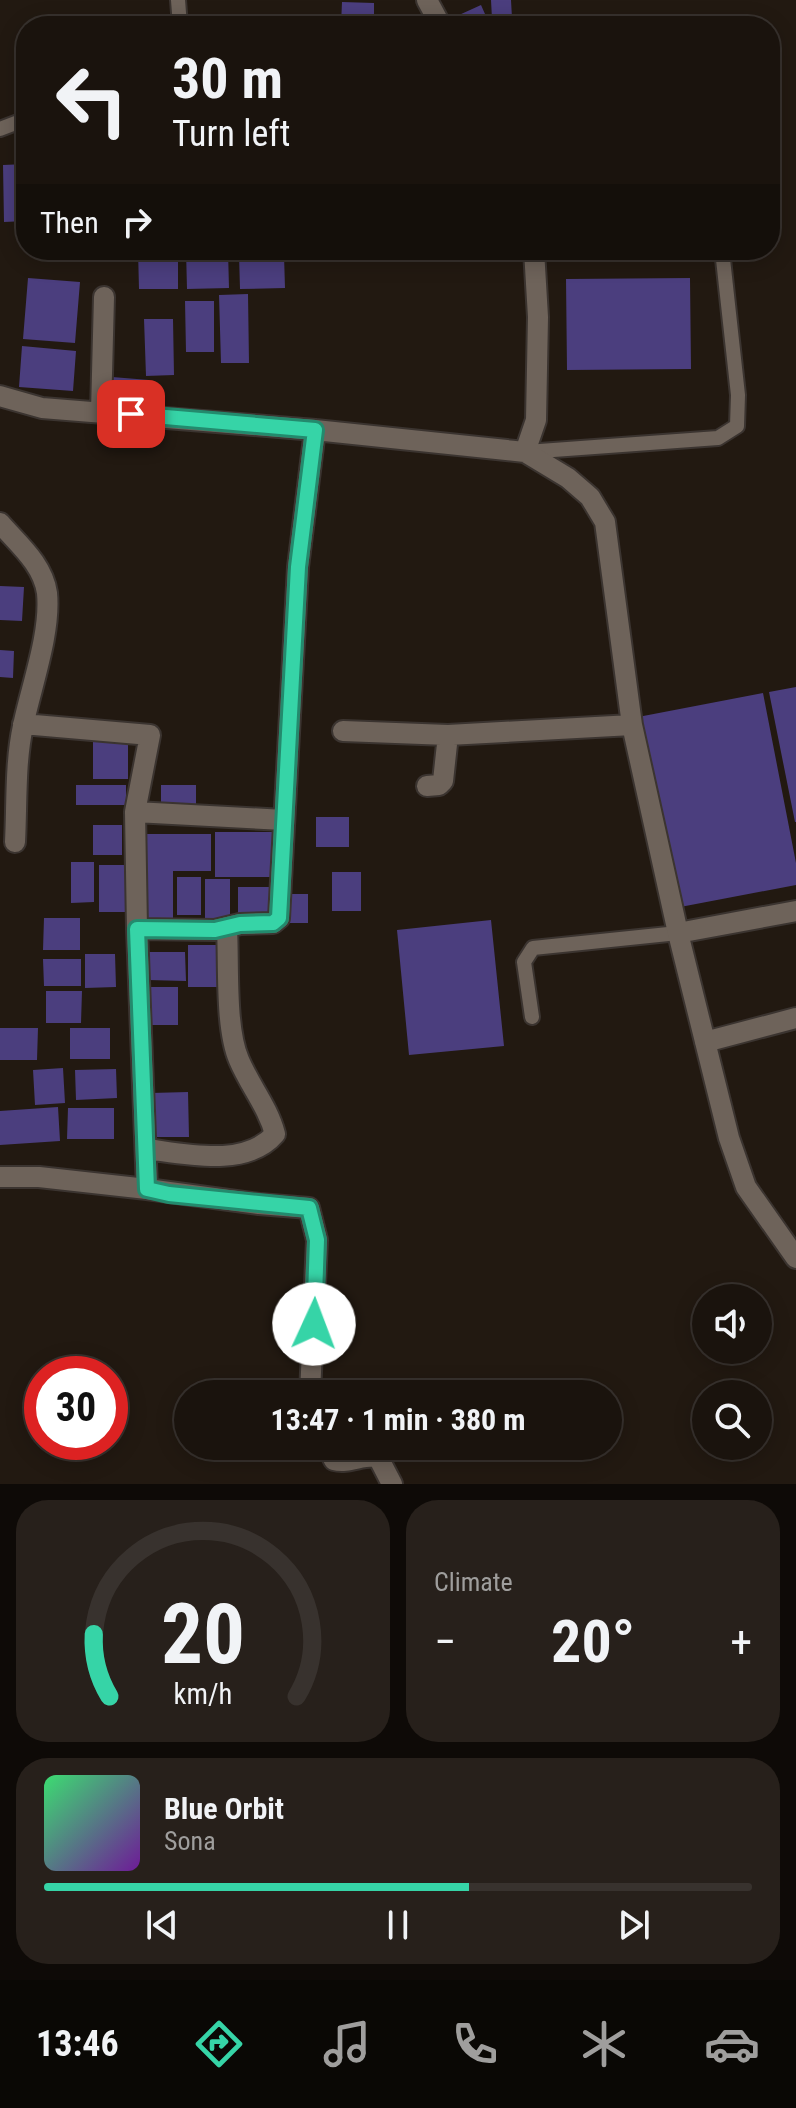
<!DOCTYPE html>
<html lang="en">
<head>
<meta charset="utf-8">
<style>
	:root { --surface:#1a130d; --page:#27201b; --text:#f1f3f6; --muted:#9f9e9d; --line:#38322e; --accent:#36d4a7 }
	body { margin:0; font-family:"Roboto Condensed",sans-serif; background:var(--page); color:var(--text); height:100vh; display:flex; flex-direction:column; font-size:30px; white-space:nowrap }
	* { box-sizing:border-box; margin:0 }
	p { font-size:26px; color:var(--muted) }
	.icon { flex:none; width:44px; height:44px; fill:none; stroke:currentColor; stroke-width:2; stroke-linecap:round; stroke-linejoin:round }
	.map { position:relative; height:1484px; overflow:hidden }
	.panel { display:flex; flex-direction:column; gap:16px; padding:16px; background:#0e0a07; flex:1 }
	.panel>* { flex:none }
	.top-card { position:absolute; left:16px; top:16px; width:764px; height:244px; border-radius:32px; box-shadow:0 4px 20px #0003,0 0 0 2px var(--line); background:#1a130d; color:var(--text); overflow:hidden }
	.tools { position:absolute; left:692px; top:1284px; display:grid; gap:16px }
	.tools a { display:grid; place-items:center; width:80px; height:80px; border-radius:50%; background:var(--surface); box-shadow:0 4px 20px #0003,0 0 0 2px var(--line); font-size:40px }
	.speed { position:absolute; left:24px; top:1356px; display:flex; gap:16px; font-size:40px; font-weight:700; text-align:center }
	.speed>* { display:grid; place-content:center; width:104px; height:104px; border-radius:50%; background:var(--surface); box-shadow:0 4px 20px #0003,0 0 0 2px var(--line); line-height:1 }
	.speed .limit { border:12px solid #d22; background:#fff; color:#111 }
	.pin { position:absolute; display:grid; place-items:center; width:68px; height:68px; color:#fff; margin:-34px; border-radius:16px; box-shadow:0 4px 12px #0006 }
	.me { position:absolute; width:88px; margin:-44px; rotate:2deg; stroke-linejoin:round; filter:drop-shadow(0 0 6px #0008) }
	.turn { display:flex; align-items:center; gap:28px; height:168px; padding:0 24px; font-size:36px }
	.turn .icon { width:104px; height:104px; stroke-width:2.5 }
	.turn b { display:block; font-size:56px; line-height:68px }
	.then { display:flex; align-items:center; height:76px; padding:0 24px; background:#0003; gap:16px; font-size:30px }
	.big { font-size:60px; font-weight:700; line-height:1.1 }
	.panel .tile { flex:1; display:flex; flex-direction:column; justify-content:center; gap:12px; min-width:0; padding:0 28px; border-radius:32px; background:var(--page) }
	.panel .dial { align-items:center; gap:0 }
	.dial svg { height:208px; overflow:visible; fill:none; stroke:var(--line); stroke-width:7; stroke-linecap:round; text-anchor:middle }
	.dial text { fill:var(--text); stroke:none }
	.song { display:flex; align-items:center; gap:24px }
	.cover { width:96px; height:96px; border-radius:12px; background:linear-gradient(135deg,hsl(140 70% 55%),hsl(280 70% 35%)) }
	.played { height:8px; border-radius:4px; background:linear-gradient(90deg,var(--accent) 60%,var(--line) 60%) }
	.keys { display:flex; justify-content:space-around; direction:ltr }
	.heat { display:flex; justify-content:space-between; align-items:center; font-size:44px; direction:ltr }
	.panel .tiles { flex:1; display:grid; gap:16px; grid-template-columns:1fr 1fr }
	.tile:last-child { grid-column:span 2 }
	.trip { position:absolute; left:174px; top:1380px; width:448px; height:80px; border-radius:40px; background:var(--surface); box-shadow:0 4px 20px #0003,0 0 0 2px var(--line); font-weight:700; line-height:80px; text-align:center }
	.tab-bar { display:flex; height:128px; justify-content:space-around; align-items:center; background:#0a0805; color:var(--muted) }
	.tab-bar .icon { width:56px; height:56px }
	.tab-bar .active { color:var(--accent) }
	.tab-bar b { font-size:36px; color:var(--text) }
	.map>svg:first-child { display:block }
	.building { fill:#4b3e7e }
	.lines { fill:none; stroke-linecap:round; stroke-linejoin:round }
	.service-casing { stroke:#3b3430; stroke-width:18 }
	.minor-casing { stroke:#3b3430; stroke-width:24 }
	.service { stroke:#6e635a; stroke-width:14 }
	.minor { stroke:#6e635a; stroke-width:20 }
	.route-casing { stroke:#238a6d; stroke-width:20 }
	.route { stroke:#36d4a7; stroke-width:14 }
</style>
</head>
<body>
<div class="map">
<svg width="796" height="1484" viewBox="0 0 796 1484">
	<rect width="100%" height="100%" fill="#221911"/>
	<!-- building -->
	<path class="building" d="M491,0h20l1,18 -20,1z
		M342,2l32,1v23l-33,-1z
		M481,5l8,18 -7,3h-31l-3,-6z
		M26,164v57l-22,1 -1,-57z
		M138,250h40v39h-39z
		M186,250h42l1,38 -42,1z
		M239,255h45l1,33 -45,1z
		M28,278l52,4 -5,61 -52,-4z
		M690,278l1,91 -124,1 -1,-91z
		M248,294l1,69h-28l-2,-68z
		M185,301h29v51h-28z
		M144,319h29l1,56 -28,1z
		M22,346l54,5 -3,40 -54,-4z
		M112,377l37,3 -2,31 -37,-3z
		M0,586l24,1 -2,34 -22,-1z
		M0,650l14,1 -1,27 -13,-1z
		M796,687v135h-1l-26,-130z
		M763,693l33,170v22l-121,23 -37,-191z
		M93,739h35v40h-35z
		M76,785h50v20h-50z
		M161,785h35v24h-35z
		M316,817h33v30h-33z
		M93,825h29v30h-29z
		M215,832h58v45h-58z
		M139,834h72v37h-38v47h-31z
		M71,862h23v40l-23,1z
		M99,865h27v47h-27z
		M332,872h29v39h-29z
		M177,877h24v38h-24z
		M205,879h25v47h-25z
		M238,887h37v30h-37z
		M283,894h25v29h-25z
		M44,918h36v32h-37z
		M491,920l13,126 -95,9 -12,-125z
		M188,945h36v42h-36z
		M147,952h38l1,29 -38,-1z
		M85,954h30l1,33 -31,1z
		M43,959h38v27h-37z
		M151,987h27v38h-27z
		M46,991h36l-1,32h-35z
		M0,1028h38l-1,32h-37z
		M70,1028h40v31h-40z
		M63,1068l2,35 -30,2 -2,-35z
		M116,1069l1,29 -41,2 -1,-30z
		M188,1092l1,45h-37l-1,-44z
		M58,1107l2,34 -60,4v-34z
		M68,1108h46v31h-47z"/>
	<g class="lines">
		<!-- service casing -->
		<g class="service-casing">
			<path id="service" d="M178,0l2,26
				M0,129l26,-10
				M526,452l192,-14 19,-12 1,-31 -16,-145
				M532,1017l-8,-55 9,-14 145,-15"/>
		</g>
		<!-- minor casing -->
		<g class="minor-casing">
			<path id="minor" d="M427,0l14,26
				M0,396l42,12 273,22 210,22 43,26 22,19 15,25 27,203 46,208 51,205 17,49 50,71
				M101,412l3,-115
				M525,452l11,-32 2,-103 -4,-67
				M0,523c18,21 43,41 47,70 4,40 -16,94 -24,133 -8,37 -6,77 -8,116
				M23,724l127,11 -15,77 2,117 10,260 112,15 50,4 8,32 -7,154
				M343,731l105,4
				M427,786l12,-1 4,-4 5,-46 184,-10
				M135,812l149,8
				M137,929l78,1 25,-6 33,-1 6,-5 19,-351 17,-137
				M678,933l118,-22
				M705,1042l91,-24
				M147,1149c39,5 99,19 128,-15 -7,-27 -25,-48 -36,-74 -14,-32 -10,-95 -12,-132
				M0,1177h39l108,12
				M327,1446l7,14c15,4 29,-6 44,-3l14,27"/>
		</g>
		<!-- service -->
		<use href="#service" class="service"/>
		<!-- minor -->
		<use href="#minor" class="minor"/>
	</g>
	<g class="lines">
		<!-- route casing -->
		<g class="route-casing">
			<path id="route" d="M131,414l184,16 -17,137 -19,351 -6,5 -33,1 -25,6 -78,-1 10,260 22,5 140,14 8,32 -3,84"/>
		</g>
		<!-- route -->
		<use href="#route" class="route"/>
	</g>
</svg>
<div class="tools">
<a><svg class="icon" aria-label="sound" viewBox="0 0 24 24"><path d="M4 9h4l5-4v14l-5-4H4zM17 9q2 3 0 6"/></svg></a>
<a><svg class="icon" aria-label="search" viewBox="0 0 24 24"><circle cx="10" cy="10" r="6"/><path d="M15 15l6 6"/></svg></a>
</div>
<div class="speed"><div class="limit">30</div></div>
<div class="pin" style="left:131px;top:414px;background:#d93025"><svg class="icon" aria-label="arrive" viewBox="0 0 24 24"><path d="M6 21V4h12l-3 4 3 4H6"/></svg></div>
<svg class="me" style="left:314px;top:1324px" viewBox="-20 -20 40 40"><circle r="19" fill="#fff"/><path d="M0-13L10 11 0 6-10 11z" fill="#36d4a7"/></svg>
<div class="trip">13:47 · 1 min · 380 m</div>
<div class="top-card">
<div class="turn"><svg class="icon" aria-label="left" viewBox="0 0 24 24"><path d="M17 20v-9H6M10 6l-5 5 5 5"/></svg><div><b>30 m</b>Turn left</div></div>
<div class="then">Then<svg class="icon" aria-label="right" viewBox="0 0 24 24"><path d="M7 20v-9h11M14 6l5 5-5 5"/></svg></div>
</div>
</div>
<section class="panel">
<div class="tiles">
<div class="tile dial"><svg viewBox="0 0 100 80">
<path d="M14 69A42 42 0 1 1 86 69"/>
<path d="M14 69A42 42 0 0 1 8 45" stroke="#36d4a7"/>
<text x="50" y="56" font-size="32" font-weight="700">20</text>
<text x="50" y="72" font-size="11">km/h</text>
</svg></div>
<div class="tile"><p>Climate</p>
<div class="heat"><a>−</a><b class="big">20°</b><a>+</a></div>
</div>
<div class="tile">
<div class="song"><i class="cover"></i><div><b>Blue Orbit</b><p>Sona</p></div></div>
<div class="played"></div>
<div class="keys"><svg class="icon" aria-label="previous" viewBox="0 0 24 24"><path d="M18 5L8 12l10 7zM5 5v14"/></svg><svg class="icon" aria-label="pause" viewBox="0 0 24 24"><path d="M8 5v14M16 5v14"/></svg><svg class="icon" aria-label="next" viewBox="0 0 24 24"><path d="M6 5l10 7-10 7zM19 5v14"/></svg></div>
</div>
</div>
</section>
<nav class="tab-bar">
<b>13:46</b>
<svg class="icon active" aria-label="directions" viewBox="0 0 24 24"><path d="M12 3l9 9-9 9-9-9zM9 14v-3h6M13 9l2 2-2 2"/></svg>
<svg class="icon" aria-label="music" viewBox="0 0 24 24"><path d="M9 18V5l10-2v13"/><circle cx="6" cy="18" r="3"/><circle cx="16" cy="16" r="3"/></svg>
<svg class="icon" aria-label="phone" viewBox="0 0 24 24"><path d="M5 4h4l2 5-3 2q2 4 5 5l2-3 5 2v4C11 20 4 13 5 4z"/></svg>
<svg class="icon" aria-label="climate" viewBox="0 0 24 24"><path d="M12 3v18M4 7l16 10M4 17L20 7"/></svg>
<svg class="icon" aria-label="car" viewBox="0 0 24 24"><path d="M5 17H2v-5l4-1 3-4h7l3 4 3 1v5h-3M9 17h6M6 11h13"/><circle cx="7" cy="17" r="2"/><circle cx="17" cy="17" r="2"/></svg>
</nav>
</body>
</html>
